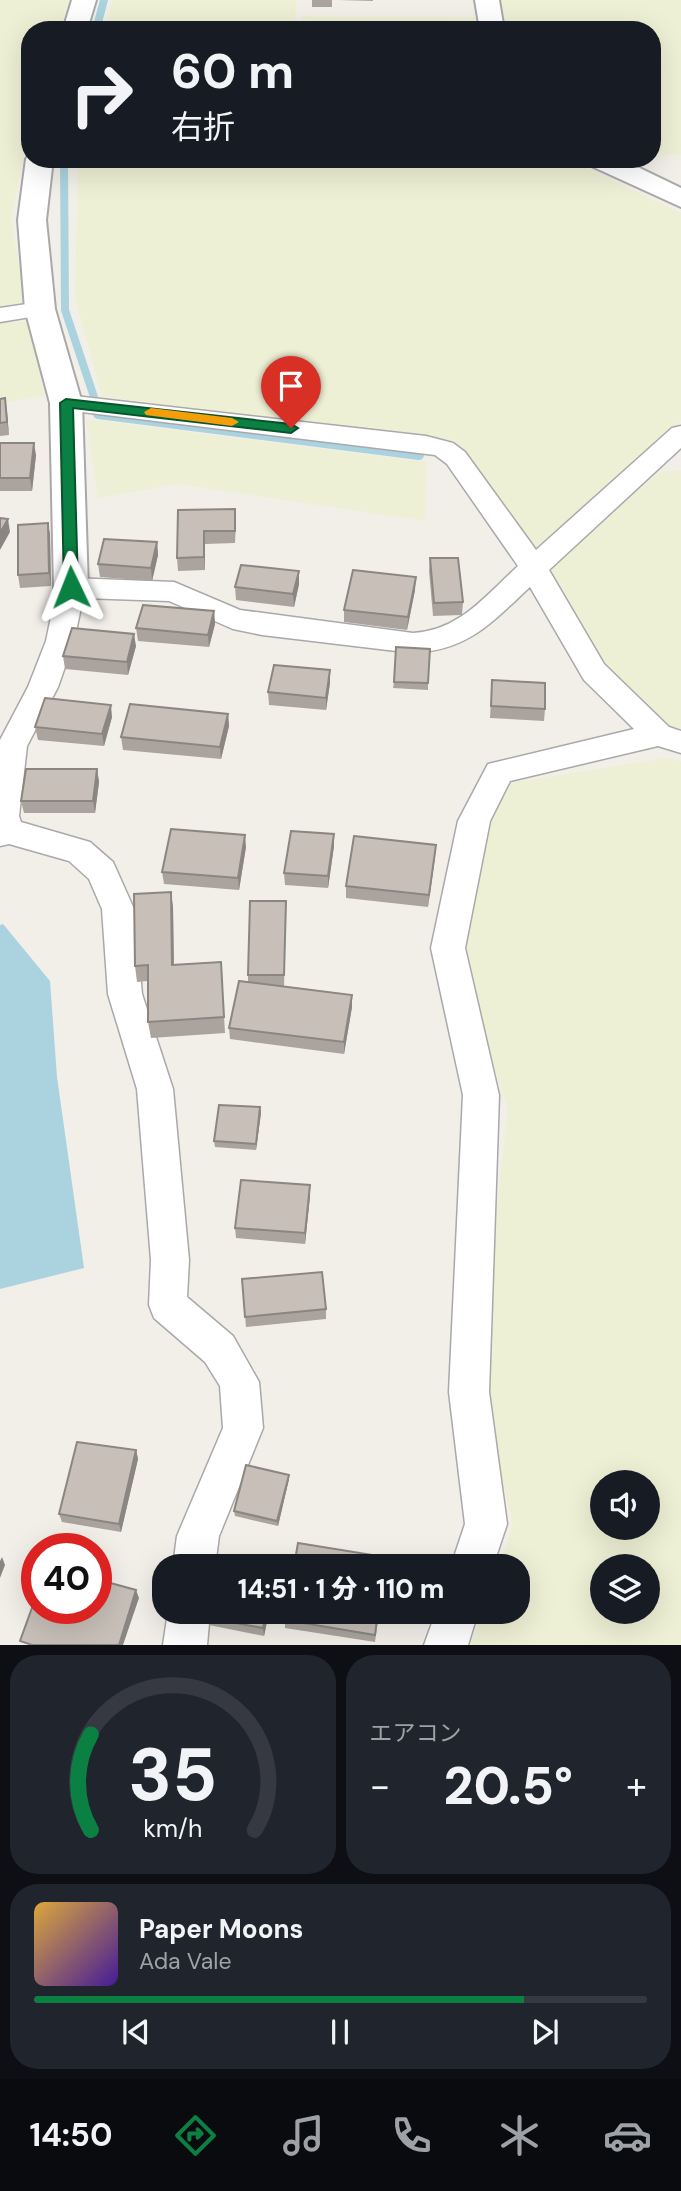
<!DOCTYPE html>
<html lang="ja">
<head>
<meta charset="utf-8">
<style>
	:root { --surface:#171b24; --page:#20242c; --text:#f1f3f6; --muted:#9ea1a6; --line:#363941; --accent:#0b8043 }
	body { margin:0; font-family:"DM Sans","Noto Sans JP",sans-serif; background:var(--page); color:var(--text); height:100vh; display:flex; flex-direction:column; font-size:26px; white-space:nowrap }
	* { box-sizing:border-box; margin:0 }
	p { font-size:23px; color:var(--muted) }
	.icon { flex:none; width:38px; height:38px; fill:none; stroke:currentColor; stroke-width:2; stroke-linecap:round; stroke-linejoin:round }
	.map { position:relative; height:1645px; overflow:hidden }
	.drawer { display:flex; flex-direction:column; gap:10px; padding:10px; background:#0d0f14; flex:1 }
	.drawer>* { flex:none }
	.top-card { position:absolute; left:21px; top:21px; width:640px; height:147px; border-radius:28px; box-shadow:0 7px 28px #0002; background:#171b24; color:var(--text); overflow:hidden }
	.buttons { position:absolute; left:590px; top:1470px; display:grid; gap:14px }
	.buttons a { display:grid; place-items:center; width:70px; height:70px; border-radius:50%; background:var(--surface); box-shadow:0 7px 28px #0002; font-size:35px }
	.speed { position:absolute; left:21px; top:1533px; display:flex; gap:14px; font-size:35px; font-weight:700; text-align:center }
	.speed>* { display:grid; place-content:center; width:91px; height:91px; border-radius:50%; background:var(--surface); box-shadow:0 7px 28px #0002; line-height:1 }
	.speed .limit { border:10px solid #d22; background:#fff; color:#111 }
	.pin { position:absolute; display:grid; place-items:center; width:60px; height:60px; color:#fff; margin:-72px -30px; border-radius:50% 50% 50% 0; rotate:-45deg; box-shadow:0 0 7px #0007 }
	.pin .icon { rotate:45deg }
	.me { position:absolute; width:77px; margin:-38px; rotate:358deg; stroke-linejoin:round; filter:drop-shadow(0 0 5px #0008) }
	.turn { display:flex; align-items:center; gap:24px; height:147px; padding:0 35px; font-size:32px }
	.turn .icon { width:91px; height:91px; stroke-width:2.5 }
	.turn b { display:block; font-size:49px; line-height:60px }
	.big { font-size:52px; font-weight:800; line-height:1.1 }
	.drawer .card { flex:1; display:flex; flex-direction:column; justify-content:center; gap:10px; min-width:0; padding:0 24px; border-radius:28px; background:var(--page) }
	.drawer .dial { align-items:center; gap:0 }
	.dial svg { height:182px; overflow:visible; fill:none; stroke:var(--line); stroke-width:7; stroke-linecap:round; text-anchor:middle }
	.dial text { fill:var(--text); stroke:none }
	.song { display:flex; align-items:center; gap:21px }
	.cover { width:84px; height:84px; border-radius:10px; background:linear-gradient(135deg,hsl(40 70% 55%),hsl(260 70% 35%)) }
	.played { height:7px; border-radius:4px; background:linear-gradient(90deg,var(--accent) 80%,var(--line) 80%) }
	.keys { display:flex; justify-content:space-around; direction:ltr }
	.heat { display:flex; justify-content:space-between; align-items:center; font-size:38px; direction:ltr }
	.drawer .tiles { flex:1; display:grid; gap:10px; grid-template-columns:1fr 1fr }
	.card:last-child { grid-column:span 2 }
	.trip { position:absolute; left:152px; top:1554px; width:378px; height:70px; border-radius:28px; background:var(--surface); box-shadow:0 7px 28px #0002; font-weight:800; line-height:70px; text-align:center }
	.dock { display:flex; height:112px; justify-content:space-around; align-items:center; background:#090b0e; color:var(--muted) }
	.dock .icon { width:49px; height:49px }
	.dock .current { color:var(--accent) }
	.dock b { font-size:32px; color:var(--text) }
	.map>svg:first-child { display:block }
	.farmland { fill:#eef0d5; fill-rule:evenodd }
	.water { fill:#aad3df }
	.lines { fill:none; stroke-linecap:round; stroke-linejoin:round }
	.stream-far1 { stroke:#aad3df; stroke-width:8 }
	.stream { stroke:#aad3df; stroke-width:10 }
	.minor-casing { stroke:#a9a9a9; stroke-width:3 }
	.tertiary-casing { stroke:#a9a9a9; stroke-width:4 }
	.minor { fill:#fff; fill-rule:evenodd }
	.tertiary { fill:#fff; fill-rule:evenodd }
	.wall { fill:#aba49e }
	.shaded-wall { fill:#8b8681 }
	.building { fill:#c7bfb8; stroke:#8b8681; stroke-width:2 }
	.route { fill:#0b8043; stroke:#07532c; stroke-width:2 }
	.slow { fill:#f59e0b }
</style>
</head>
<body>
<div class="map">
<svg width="681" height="1645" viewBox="0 0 681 1645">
	<rect width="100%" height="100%" fill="#f2efe9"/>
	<!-- farmland -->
	<path class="farmland" d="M0,0h69l-9,30h-30v97l-19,92 15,85 -26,4z
		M112,0h184l-1,30h-191z
		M500,0h181v155h-28v-125h-149z
		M301,16l176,1 1,13h-178z
		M78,159h490l113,54v208l-151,133 -76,-114 -352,-43 -27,-100z
		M27,321l18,74 -45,9v-81z
		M86,419l341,43 -2,59 -247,-37 -80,14z
		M662,471h19v264l-13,-3 -56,-58 -73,-103z
		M666,758l15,3v884h-210l12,-33h35v-46h-19l14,-41 -35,-151 30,-265 -49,-150 26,-124 25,-52zM602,1482h46v46h-46zM602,1566h46v46h-46z"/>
	<!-- water -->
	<path class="water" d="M3,924l47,57 7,96 27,191 -84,21v-364z"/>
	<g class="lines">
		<!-- stream-far1 -->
		<path class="stream-far1" d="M96,30l8,-30
			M64,159l1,151 35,105"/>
		<!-- stream -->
		<path class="stream" d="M98,414l321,41"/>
		<!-- minor casing -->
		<g class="minor-casing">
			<path id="minor" d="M40,302l9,2 3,5 -3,5 -49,8v-14z
				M66,395l360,41 27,7 12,9 71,98 136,-122 9,-2v22l-132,122 55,94 65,63 12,4v22l-23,-7 -148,35 -20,40 -25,127 34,147 -10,297 18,132 -14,42h-42l14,-42 -16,-132 14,-297 -32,-147 27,-127 30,-57 146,-35 -50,-49 -54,-93c-38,35 -61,63 -117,66l-151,-18 -29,-6 -64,-28 -86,-3 -9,43 -16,46 -31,59 -8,70 2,6 69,20 23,20 21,47 8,85 31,95 16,171 -2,37 46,39 26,46 4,46 -44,108 -4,30h-42l4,-30 46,-108 -3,-42 -15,-24 -51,-44 -5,-13 2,-45 -14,-171 -29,-95 -6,-85 -13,-30 -20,-18 -60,-17 -9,2v-106l28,-53 18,-46 11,-53 4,-7 10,-3 103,4 66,28 173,23c47,-3 72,-37 105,-67l-71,-102 -12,-9 -378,-46 -4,-6 4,-6z
				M168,1612h42l-3,33h-44z
				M436,1612h42l-10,33h-44z"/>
		</g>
		<!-- tertiary casing -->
		<g class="tertiary-casing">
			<path id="tertiary" d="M72,0h24l-9,30h-24z
				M475,0h24l5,30h-24z
				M30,154v5h23l-7,61 9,89 27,94 6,185 -5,8 -12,4 -12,-4 -5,-8 -4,-185 -25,-94 -7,-89 8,-61z
				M586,159h35l60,29v19l-92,-42z"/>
		</g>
		<!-- minor -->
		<use href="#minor" class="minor"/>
		<!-- tertiary -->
		<use href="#tertiary" class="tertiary"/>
	</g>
	<!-- wall -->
	<path class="wall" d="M312,0h20v7h-20z
		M338,0h35v1z
		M5,398l4,37 -9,1v-37z
		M0,443l36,12 -4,36h-32z
		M178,510l58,12 -1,21 -30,1v26l-27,1 -1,-13z
		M48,523l2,12 1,51 -31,2 -2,-13z
		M157,542l1,13 -6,26 -52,-4 -2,-13z
		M430,558l33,44 -1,13 -29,1 -4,-45z
		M299,571v13l-5,23 -58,-7 -1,-13z
		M415,590l-8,40 -63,-8v-12z
		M214,611l1,13 -6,23 -71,-6 -2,-13z
		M136,646l-8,29 -63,-6 -2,-13z
		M330,670v13l-4,27 -57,-5 -1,-13z
		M492,680l53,29 -1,12 -54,-3z
		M394,682l34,1v7l-35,-2z
		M228,714l1,12 -8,33 -98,-9 -2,-13z
		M112,717l-8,29 -66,-6 -3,-13z
		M97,769l2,13 -4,31h-71l-3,-12z
		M334,834v12l-6,42 -43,-3 -1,-12z
		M246,847l-7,43 -75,-6 -2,-12z
		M435,857l-7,50 -82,-9v-12z
		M171,892l2,16 1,57 47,-3 4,71 -74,5 -3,-16v-41l-11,1 -2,-16z
		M286,913l-2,74 68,20 -8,47 -114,-15 -1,-11 19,-46v-7z
		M260,1107l1,6 -5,37 -41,-3 -1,-6z
		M310,1196l-5,48 -69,-6 -1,-10z
		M242,1279l84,30v10l-80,8z
		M136,1450l2,9 -17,73 -59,-10 -3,-8z
		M289,1475v4l-11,47 -43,-10 -1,-5z
		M209,1612h60l-5,24 -55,-11 -1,-7z
		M286,1612h93l-4,30 -90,-14v-8z"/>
	<!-- shaded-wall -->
	<path class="shaded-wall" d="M5,398l2,13 2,24 -2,-13z
		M34,443l2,12 -4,36 -2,-13z
		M8,519l2,13 -10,18v-17z
		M48,523l2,12 1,51 -2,-13z
		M204,531l1,13v26l-1,-13z
		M157,542l1,13 -6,26 -1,-13z
		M299,571v13l-5,23 -1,-13z
		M416,577l-1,13 -8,40 1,-13z
		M214,611l1,13 -6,23 -1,-12z
		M134,634l2,12 -8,29 -1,-13z
		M330,670v13l-4,27v-12z
		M111,705l1,12 -8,29 -2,-12z
		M228,714l1,12 -8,33 -1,-12z
		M97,769l2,13 -4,31 -2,-12z
		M334,834v12l-6,42v-12z
		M245,835l1,12 -7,43 -1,-12z
		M436,845l-1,12 -7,50 1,-12z
		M171,892l2,16 1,74 -2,-17z
		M352,995v12l-8,47v-12z
		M260,1107l1,6 -5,37v-6z
		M310,1185v11l-5,48v-11z
		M136,1450l2,9 -17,73 -2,-8z
		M289,1475v4l-11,47 -1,-5z
		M2,1557l3,8 -5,13v-17z
		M136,1590l3,8 -16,47h-4z
		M266,1612h3l-5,24 -1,-8z"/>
	<!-- building -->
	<path class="building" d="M5,398l2,24 -7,1v-24z
		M0,443h34l-4,35h-30z
		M235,509v22h-31v26l-27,1 1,-48z
		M0,518l8,1 -8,14z
		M48,523l1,50 -31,2v-50z
		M104,539l53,3 -6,26 -53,-4z
		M430,558h28l5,44 -29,1z
		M241,565l58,6 -6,23 -58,-7z
		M353,570l63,7 -8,40 -64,-7z
		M143,605l71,6 -6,24 -72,-7z
		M72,628l62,6 -7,28 -64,-6z
		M396,647l34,2 -2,34 -34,-1z
		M274,665l56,5 -4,28 -58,-6z
		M492,680l53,3v26l-54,-3z
		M45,698l66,7 -9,29 -67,-7z
		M130,704l98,10 -8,33 -99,-10z
		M26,769h71l-4,32h-72z
		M171,829l74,6 -7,43 -76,-6z
		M291,831l43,3 -6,42 -44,-3z
		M354,836l82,9 -7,50 -83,-9z
		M171,892l1,73 49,-3 3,55 -76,5v-57l-13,1 -1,-72z
		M250,901h36l-2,74h-36z
		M239,981l113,14 -8,47 -115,-14z
		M219,1105l41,2 -4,37 -42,-3z
		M241,1180l69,5 -5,48 -70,-5z
		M322,1272l4,37 -81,8 -3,-38z
		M77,1442l59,8 -17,74 -60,-10z
		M246,1465l43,10 -12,46 -43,-10z
		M298,1543l87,14 -1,9h-90z
		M220,1555l55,9v2h-57z
		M96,1579l40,11 -17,55h-87l-12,-4 17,-47v14h59z
		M209,1612h57l-3,16 -55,-10z
		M286,1612h92l-3,23 -90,-15z"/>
	<!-- route -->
	<path class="route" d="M66,399l225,25 7,4 -7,5 -218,-25 5,179 -7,5 -7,-5 -4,-184z"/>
	<!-- slow -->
	<path class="slow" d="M151,408l81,10 7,4 -7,4 -86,-11 -2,-3z"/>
</svg>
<div class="buttons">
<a><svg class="icon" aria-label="sound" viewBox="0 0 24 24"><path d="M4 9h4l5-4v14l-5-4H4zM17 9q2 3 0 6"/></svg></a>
<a><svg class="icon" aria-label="layers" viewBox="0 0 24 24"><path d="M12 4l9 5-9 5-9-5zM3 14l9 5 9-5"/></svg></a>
</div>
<div class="speed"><div class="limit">40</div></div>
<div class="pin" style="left:291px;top:428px;background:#d93025"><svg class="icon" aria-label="arrive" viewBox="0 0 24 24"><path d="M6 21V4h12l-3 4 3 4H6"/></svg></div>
<svg class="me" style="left:71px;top:587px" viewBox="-20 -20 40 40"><path d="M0-17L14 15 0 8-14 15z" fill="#0b8043" stroke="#fff" stroke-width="4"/></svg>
<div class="trip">14:51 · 1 分 · 110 m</div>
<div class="top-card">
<div class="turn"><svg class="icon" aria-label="right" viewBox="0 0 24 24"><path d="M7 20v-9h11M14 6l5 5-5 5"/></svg><div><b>60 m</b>右折</div></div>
</div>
</div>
<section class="drawer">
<div class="tiles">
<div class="card dial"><svg viewBox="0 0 100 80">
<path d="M14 69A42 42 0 1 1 86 69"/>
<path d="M14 69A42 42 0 0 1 14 27" stroke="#0b8043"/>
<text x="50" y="56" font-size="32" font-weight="700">35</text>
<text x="50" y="72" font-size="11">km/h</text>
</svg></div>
<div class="card"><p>エアコン</p>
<div class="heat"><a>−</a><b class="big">20.5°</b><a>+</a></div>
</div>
<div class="card">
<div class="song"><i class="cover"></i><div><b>Paper Moons</b><p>Ada Vale</p></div></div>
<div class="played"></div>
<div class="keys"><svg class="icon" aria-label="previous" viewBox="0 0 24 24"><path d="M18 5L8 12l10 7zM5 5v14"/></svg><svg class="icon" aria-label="pause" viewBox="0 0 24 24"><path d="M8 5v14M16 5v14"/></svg><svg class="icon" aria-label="next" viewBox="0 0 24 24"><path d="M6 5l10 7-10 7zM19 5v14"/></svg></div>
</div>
</div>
</section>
<nav class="dock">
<b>14:50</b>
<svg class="icon current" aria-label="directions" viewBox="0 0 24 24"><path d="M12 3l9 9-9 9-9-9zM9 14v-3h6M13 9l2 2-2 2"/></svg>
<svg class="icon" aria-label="music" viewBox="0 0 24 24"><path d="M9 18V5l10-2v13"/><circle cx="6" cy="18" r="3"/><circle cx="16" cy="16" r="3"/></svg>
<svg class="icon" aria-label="phone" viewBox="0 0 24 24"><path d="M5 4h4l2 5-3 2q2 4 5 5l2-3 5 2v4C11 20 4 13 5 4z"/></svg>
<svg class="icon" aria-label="climate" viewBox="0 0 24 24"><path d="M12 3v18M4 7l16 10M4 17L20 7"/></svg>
<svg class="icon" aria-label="car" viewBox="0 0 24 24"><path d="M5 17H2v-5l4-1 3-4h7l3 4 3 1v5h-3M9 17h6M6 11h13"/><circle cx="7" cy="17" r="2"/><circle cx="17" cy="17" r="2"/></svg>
</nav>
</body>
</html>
